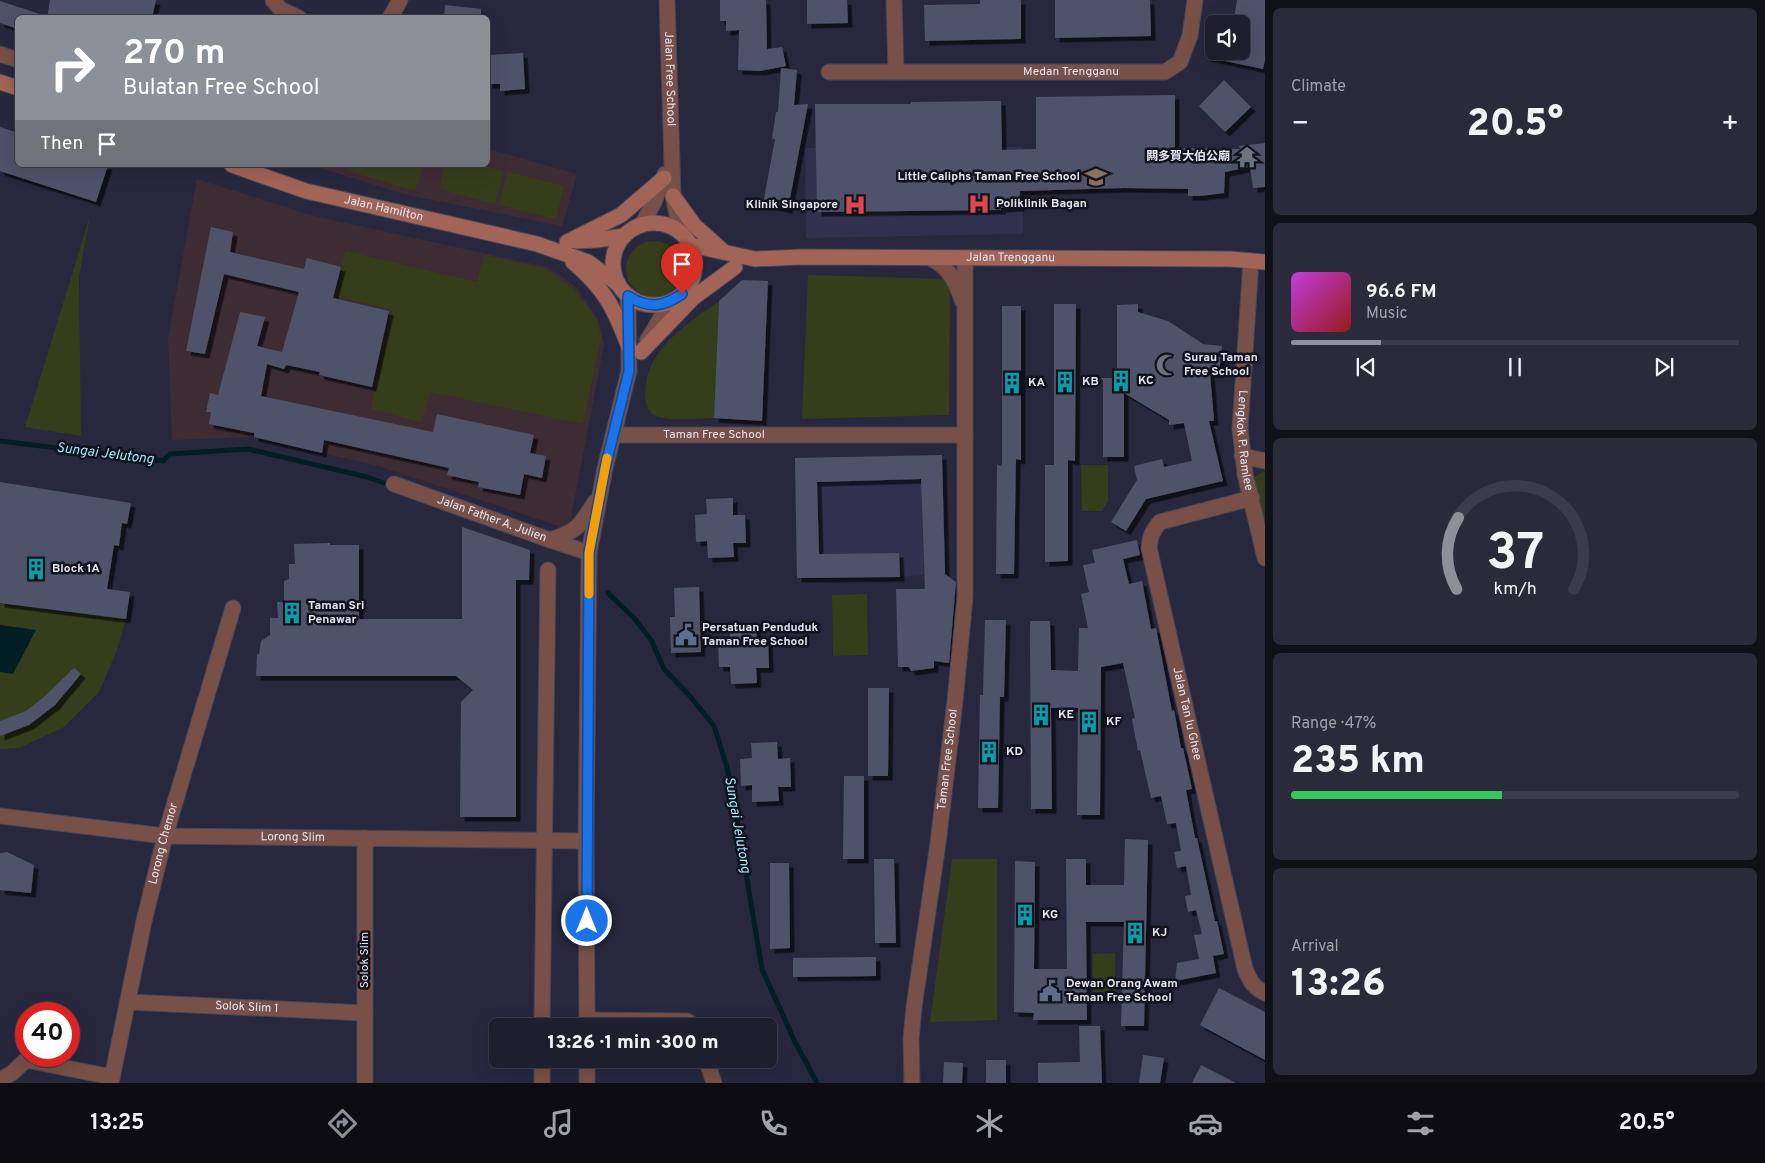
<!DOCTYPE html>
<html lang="en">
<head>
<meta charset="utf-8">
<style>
	:root { --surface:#1d1e2e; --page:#2a2b3a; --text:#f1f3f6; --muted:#a0a2aa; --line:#3b3c4a; --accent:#8c9099 }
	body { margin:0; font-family:Overpass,"Noto Sans SC",sans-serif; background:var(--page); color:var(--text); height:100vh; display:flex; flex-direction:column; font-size:19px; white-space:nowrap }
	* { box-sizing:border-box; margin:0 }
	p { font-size:16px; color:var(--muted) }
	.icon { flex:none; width:28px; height:28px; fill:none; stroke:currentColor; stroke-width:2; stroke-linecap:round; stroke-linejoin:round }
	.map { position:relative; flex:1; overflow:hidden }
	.details { display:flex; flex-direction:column; gap:8px; padding:8px; background:#101019; width:500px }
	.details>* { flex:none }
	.banner { position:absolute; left:15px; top:15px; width:475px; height:152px; border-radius:8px; box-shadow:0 5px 20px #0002,0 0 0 1px var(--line); background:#8c9099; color:#fff; overflow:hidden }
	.fabs { position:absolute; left:1205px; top:15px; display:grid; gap:10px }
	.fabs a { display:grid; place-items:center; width:45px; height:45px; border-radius:8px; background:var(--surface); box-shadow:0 5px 20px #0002,0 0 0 1px var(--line); font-size:25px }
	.speed { position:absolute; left:15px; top:1002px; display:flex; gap:10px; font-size:25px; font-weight:700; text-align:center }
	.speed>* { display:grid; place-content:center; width:65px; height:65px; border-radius:50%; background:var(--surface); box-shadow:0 5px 20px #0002,0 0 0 1px var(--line); line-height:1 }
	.speed .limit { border:8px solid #d22; background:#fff; color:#111 }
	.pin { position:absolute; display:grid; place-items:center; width:42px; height:42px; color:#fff; margin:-51px -21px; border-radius:50% 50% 50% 0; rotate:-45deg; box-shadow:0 0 5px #0007 }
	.pin .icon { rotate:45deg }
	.me { position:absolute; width:55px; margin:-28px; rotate:0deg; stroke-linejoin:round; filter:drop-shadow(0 0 4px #0008) }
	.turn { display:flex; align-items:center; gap:18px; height:105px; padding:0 25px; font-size:22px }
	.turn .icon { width:65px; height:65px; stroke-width:2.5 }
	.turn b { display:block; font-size:35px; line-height:42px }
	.then { display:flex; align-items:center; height:48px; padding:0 25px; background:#0003; gap:10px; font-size:19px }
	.big { font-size:38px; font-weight:800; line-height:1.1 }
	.details .tile { flex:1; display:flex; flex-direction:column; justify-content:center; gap:8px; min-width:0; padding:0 18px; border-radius:8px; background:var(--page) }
	.details .dial { align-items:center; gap:0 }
	.dial svg { height:130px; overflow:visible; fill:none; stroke:var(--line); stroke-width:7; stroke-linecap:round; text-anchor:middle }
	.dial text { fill:var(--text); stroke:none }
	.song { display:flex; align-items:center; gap:15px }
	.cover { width:60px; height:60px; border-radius:8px; background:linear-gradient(135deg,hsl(290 70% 55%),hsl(0 70% 35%)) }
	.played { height:5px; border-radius:2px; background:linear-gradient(90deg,var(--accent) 20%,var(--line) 20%) }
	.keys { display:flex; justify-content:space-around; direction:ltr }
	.heat { display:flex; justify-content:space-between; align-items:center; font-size:28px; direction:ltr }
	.charge { height:8px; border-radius:4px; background:linear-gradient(90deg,#34c759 47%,var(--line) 0) }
	.trip { position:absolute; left:489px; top:1018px; width:288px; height:50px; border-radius:8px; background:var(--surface); box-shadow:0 5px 20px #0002,0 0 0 1px var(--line); font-weight:800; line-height:50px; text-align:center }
	.menu { display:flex; height:80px; justify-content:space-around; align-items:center; background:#0c0c12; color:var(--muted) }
	.menu .icon { width:35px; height:35px }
	.menu .active { color:var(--accent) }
	.menu b { font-size:22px; color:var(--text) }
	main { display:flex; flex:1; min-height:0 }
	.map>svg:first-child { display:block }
	.built { fill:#30314e }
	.education { fill:#3e2c35 }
	.green { fill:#363d1a }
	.water { fill:#001e24 }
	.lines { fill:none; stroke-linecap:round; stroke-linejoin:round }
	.stream { stroke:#001e24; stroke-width:5 }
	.building { fill:#50526b; filter:url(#shadow) }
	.minor-casing { stroke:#45465b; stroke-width:17 }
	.tertiary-casing { stroke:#45465b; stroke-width:17 }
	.secondary-casing { stroke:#45465b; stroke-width:17 }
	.minor { stroke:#785047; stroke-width:15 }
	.tertiary { stroke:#785047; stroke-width:15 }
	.secondary { stroke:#a26456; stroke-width:15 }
	.route-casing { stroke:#114b97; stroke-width:12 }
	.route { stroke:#1a73e8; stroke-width:9 }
	.slow { stroke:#f59e0b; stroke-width:9 }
	.labels { text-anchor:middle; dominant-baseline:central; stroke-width:5; stroke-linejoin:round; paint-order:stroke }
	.street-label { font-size:12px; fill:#e4e5f4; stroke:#11121c }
	.poi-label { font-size:12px; font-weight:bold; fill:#e4e5f4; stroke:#11121c; text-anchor:start }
	.water-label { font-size:14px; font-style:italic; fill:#9fe7f9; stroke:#11121c }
</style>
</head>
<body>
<main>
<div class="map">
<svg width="1265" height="1083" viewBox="0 0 1265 1083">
	<defs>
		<filter id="shadow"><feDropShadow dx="4.5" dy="4.5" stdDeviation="0" flood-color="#0009"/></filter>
	</defs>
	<rect width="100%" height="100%" fill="#27283e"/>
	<!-- built -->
	<path class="built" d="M1023,147v87l-217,4 -1,-90z
		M921,479l3,96 -24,2 -1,-24 -80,1 -2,-73z"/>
	<!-- education -->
	<path class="education" d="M488,149l89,25 -15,52 -159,-32 -92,-29h177z
		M197,179l117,37 233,51 20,13 10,8 21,31 6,26 -34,177 -8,5 -183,-61 -128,-29 -79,3 -4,-102z"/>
	<!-- green -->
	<path class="green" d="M350,165h73l-8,26 -67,-20z
		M445,165h37l22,6 -9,33 -56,-15z
		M508,172l56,14 -8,33 -57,-14z
		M90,216l-11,61 2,159 -56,-9z
		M626 269a28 28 0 1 1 56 0a28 28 0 1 1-56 0Z
		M345,251l132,31 7,-27 62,14 28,20 23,31 4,18 -18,86 -152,-32 -10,30 -50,-13 22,-99 -57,-14z
		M808,275l142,4 -1,136 -147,4z
		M719,301l-5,117c-17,0 -43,4 -58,-2 -9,-4 -11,-14 -11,-23 1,-7 1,-16 4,-22 12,-32 44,-51 70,-70z
		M1081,465h27v36l-6,10h-20z
		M1263,472h2v56l-12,-50z
		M867,594l1,61 -35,1 -1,-61z
		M0,603l126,16 -9,31 -18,42 -35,35 -45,21 -19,1z
		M952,859h45v161l-67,2z
		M1115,953v39h-22v-38z"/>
	<!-- water -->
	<path class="water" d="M0,625l36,5 -23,44 -13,-2z"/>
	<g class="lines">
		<!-- stream -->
		<path class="stream" d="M0,441l163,20 7,-7 78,-5 119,28 17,6
			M608,593l26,25 17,22 13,29 25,26 25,31 13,41 12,65 23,137 32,71 23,43"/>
	</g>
	<!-- building -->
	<path class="building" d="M50,0h106l-4,18h-105z
		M720,0h46l1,49 15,-2 4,19 -26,5 -22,-1 1,-40 -13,1v-10h-6z
		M807,0h40l1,23 -41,1z
		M980,0h41v39l-96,2 -1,-36 56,-1z
		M1055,0h95l1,36 -96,2z
		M1237,0h28v60l-2,9 -57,-12 1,-6h34v-27h-8z
		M0,1l43,14 -1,3h-24v11l-18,-6z
		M445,5l36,4v9h-37z
		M523,53l2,36 -25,2v-7h-12v-29z
		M781,68l16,2 -3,35 14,-1 -20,105 -25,-5 12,-65h-3l4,-27h2z
		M1224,80l27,27 -26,25 -26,-26z
		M1175,95v53l66,1 -3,-3 27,-3v44l-12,1 -3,-21 -25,5 -1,21 -24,3h-12v-7l-64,-1 -104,3v16l-19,1v2l-184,2 -2,-108h96v-2l90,-1 1,49 34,-1v-52z
		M0,127l18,6v32h90l-12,37 -96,-31z
		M211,227l22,5 -3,20 74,17 3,-11 34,9 -8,31 56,13 -17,76 -53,-12 1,-3 -34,-7 -2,4 -17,-5 -6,32 172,36 4,-18 97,21 -4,18 16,3 -4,22 -18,-4 -4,21 -42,-8 1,-5 -32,-7 2,-7 -125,-28 -2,13 -68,-16v-4l-45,-9 2,-12h-5l4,-19 8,2 22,-83 25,5 -8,29 25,6 17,-60 -75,-18 -19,80 -19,-3z
		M742,280l26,1 -6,140 -48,-3 5,-117z
		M1054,304h22l-1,157 -7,-1v101l-23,1v-97h9z
		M1138,304v8l30,9 35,23 19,2 -3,28 -9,-1 4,48h-5l14,60 -77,18 -20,32 -15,-9 26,-42 -3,-14 28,-7 2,8 28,-6 -8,-38 -15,2v-5l-45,-27v64h-21v-77l-3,-2h17v-73z
		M1002,306h19v154l-5,-1 -2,115h-18l1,-109 5,1z
		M942,455l3,119 11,8 -7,81 -15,-2v7l-23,3 -2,-4h-11l-2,-78h29l-4,-110 -104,3 2,72 80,-1 1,24 -103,1 -2,-120z
		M0,482l131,21 -4,21 -5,-1 -3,23 -5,-1 -7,44 23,3 -4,27 -126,-16z
		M733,498v17h12l1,28h-13l1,14 -26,1 -1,-17 -11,1 -1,-27 12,-1 -1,-15z
		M462,527l68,23 -1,30h-13v237h-56l1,-115 12,-12 -17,-14h-200l1,-22h2l2,-13 9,-6v-17h8l-1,-16h7v-21l5,-2v-15h6l-1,-20 36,-1v2h29v74h103z
		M1137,540l3,15 -17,4 6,25 13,-3 9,48 5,-1 16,83 2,-1 7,38h2l9,41 -6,1 9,48h2l18,83h2l7,33 -11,2 3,17 -41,8 2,-18 22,-4 -5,-24 8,-1 -6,-24 -8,2 -3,-16 6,-1 -5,-29 -9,2 -3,-16 7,-1 -5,-28 -9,1 -6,-28 -10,2 -11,-48 -2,1 -6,-32 3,-1 -12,-55 -22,4 -1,148h-23l1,-107h-27l1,101h-21l-1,-188h20l1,49 27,1 1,-43h9l-7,-34 8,-2 -6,-27 12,-2 -3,-13z
		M699,587l2,65 -30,1 -1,-36h5l-1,-29z
		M985,620h21l-2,77h-4l-2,111h-20l2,-113h3z
		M756,623l1,17h11l1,28h-13l1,15 -26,1 -1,-17h-11l-1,-27h12l-1,-16z
		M74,668l7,6 -26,31 -26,20 -29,11v-15l26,-10 18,-14z
		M868,688h21l-1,88h-20z
		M777,742l1,17 12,-1 1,29h-13l1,14 -27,1v-17l-11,1 -1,-27 12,-1 -1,-15z
		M844,776h20v83h-21z
		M1125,839l23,1 -4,186h-23l3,-104h-38l1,98h-54l1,-7 -20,-1 1,-151 20,1 -1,107h33l-1,-110h20v26h38z
		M7,852l27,13 -3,28 -31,-3v-37z
		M874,859h20l2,84h-21z
		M770,863h19l1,85 -20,1z
		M876,957v19l-83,1v-19z
		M1219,988l46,24v48l-65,-35z
		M1079,1026h21l2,57h-64v-20l42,-1z
		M1143,1055l21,3 -4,25h-21z
		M986,1060h20v23h-20z
		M944,1062l19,1 -1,20h-19z
		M1201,1065l35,18h-44z"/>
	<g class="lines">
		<!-- minor casing -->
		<g class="minor-casing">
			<g id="minor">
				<path d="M273,0l7,9 19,9"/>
				<path d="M894,0l2,72"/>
				<path d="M390,18l10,-18"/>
				<path d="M0,54l18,6"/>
				<path id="s1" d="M829,72h336l15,-10 10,-26 5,-36"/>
				<path d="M930,258c18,8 26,24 32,42"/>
				<path id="s2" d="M1251,261l-11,167 5,46 20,84"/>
				<path id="s3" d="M613,435h352"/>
				<path d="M1242,456l23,5"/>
				<path id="s4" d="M394,484l156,56 39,13"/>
				<path id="s5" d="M1252,498l-92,24c-7,8 -10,14 -11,26l96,421c5,12 8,18 20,24"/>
				<path id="s6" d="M0,816l165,20 421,5"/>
				<path id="s7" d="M128,1002l237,11"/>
				<path d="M587,1020l95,1h5l7,5"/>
				<path d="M542,1026l6,-456"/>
				<path d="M706,1059l8,24"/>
				<path d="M0,1080l12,-7 14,-13 86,17"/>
				<path id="s8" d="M111,1083l33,-162 21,-85 68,-228"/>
				<path d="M365,1083v-245"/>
				<path d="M542,1083v-24"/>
				<path id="s9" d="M912,1083l-1,-44 3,-32 24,-164 17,-142 10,-104v-339"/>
			</g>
		</g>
		<!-- tertiary casing -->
		<g class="tertiary-casing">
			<g id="tertiary">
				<path id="s10" d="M667,0l6,196 8,37"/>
				<path d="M642,225l12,-23 11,-28"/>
				<path d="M647,341l24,-40"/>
				<path d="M550,540c28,-9 30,-14 45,-38"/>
				<path d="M587,1026l-1,-185 3,-288 16,-85 24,-97 -1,-75"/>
				<path d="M587,1083v-24"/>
			</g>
		</g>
		<!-- secondary casing -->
		<g class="secondary-casing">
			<g id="secondary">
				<path d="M0,82l18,6"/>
				<path id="s11" d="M232,165l74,26 231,53 51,18 30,22"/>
				<path d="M673,196l21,29 29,26"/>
				<circle cx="654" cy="264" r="41"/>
				<path d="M576,241l21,-1 27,-4"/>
				<path d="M567,242l54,-27 43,-37"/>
				<path id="s12" d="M691,245l64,14 46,-2 429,2 35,3"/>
				<path d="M573,262c32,27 41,46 56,85"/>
				<path d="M641,352l52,-54 42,-31"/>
			</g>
		</g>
		<!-- minor -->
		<use href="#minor" class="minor"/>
		<!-- tertiary -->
		<use href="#tertiary" class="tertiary"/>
		<!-- secondary -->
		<use href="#secondary" class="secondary"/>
	</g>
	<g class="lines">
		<!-- route casing -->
		<g class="route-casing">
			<path id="route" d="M587,921l2,-368 16,-85 24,-97 -1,-75c21,13 35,11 54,-2"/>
		</g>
		<!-- route -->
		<use href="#route" class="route"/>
		<!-- slow -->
		<path class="slow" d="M589,594v-41l18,-95"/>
	</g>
	<!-- icons -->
	<defs>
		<g id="temple-bare" transform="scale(1.725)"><path d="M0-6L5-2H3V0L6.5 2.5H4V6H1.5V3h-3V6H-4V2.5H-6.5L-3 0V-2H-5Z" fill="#6b7280" stroke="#11121c" stroke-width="2.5" paint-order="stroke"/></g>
		<g id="school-bare" transform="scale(1.725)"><path d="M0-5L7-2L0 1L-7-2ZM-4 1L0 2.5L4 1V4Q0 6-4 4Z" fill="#8d6e63" stroke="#11121c" stroke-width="2.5" paint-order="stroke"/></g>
		<g id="hospital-bare" transform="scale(1.725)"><path d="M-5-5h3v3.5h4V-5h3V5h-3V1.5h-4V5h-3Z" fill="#e0444e" stroke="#11121c" stroke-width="2.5" paint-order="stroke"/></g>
		<g id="mosque-bare" transform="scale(1.725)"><path d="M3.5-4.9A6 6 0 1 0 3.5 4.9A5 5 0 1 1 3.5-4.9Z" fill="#6b7280" stroke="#11121c" stroke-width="2.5" paint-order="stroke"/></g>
		<g id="building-bare" transform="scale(1.725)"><path d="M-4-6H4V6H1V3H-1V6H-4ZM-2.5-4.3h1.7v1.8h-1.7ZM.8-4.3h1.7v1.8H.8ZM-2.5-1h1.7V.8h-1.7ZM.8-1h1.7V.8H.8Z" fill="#0f9aa8" stroke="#11121c" stroke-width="2.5" paint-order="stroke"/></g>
		<g id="civic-bare" transform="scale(1.725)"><path d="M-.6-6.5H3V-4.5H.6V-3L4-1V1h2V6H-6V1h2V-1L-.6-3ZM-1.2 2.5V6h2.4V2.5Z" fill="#5c6f8a" stroke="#11121c" stroke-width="2.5" paint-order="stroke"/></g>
	</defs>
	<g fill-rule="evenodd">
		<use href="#temple-bare" x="1247" y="157"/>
		<use href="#school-bare" x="1096" y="177"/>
		<use href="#hospital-bare" x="979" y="204"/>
		<use href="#hospital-bare" x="855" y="205"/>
		<use href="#mosque-bare" x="1167" y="365"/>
		<use href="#building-bare" x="1121" y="381"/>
		<use href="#building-bare" x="1065" y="382"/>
		<use href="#building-bare" x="1012" y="383"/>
		<use href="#building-bare" x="36" y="569"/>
		<use href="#building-bare" x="292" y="613"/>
		<use href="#civic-bare" x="686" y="635"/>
		<use href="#building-bare" x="1041" y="715"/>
		<use href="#building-bare" x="1089" y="722"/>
		<use href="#building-bare" x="989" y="752"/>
		<use href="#building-bare" x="1025" y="915"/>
		<use href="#building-bare" x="1135" y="933"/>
		<use href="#civic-bare" x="1050" y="991"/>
	</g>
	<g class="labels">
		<!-- street labels -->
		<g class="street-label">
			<text stroke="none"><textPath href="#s1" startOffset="242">Medan Trengganu</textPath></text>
			<text stroke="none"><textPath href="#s10" startOffset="79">Jalan Free School</textPath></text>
			<text stroke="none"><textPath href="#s11" startOffset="158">Jalan Hamilton</textPath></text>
			<text stroke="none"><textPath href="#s12" startOffset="321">Jalan Trengganu</textPath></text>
			<text stroke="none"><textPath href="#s3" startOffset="101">Taman Free School</textPath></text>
			<text stroke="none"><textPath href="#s2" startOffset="180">Lengkok P. Ramlee</textPath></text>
			<text stroke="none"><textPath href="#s4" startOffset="104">Jalan Father A. Julien</textPath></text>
			<text stroke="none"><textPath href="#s5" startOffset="294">Jalan Tan Iu Ghee</textPath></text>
			<text stroke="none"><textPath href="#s9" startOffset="326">Taman Free School</textPath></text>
			<text stroke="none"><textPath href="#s6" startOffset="294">Lorong Slim</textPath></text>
			<text stroke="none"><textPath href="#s8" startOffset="245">Lorong Chemor</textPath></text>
			<text transform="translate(365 960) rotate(-90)">Solok Slim</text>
			<text stroke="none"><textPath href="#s7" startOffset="119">Solok Slim 1</textPath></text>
		</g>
		<!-- poi labels -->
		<g class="poi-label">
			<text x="1230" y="157" text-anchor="end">闗多賀大伯公廟</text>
			<text x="1080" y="177" text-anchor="end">Little Caliphs Taman Free School</text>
			<text x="996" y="204">Poliklinik Bagan</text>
			<text x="838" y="205" text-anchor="end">Klinik Singapore</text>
			<text x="1184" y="358">Surau Taman<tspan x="1184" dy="14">Free School</tspan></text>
			<text x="1138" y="381">KC</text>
			<text x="1082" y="382">KB</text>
			<text x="1028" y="383">KA</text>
			<text x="52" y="569">Block 1A</text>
			<text x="308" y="606">Taman Sri<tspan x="308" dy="14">Penawar</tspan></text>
			<text x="702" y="628">Persatuan Penduduk<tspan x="702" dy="14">Taman Free School</tspan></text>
			<text x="1058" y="715">KE</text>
			<text x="1106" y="722">KF</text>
			<text x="1006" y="752">KD</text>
			<text x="1042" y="915">KG</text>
			<text x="1152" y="933">KJ</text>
			<text x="1066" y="984">Dewan Orang Awam<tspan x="1066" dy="14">Taman Free School</tspan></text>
		</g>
		<!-- water labels -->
		<g class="water-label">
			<text transform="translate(105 454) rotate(7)">Sungai Jelutong</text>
			<text transform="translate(737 825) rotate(80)">Sungai Jelutong</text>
		</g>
	</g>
</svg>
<div class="fabs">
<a><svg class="icon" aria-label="sound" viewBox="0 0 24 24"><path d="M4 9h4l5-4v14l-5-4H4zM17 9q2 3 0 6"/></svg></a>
</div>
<div class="speed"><div class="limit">40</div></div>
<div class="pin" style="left:682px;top:294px;background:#d93025"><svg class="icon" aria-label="arrive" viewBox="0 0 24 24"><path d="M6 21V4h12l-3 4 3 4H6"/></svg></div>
<svg class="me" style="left:587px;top:921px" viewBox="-20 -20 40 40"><circle r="17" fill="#1a73e8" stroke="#fff" stroke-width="3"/><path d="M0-11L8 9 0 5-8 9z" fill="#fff"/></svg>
<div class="trip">13:26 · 1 min · 300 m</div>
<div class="banner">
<div class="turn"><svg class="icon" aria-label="right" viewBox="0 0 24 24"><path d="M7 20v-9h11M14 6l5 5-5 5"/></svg><div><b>270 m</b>Bulatan Free School</div></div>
<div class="then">Then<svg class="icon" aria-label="arrive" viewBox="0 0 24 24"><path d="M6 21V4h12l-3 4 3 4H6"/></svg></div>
</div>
</div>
<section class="details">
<div class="tile"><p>Climate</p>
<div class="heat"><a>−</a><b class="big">20.5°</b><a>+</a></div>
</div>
<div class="tile">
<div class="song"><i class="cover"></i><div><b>96.6 FM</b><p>Music</p></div></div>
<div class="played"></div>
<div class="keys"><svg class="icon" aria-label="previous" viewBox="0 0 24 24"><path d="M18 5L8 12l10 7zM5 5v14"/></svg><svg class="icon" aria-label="pause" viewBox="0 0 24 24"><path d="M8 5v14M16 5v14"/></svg><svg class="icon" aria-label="next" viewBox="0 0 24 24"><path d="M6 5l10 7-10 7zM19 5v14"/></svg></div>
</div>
<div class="tile dial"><svg viewBox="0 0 100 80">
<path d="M14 69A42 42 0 1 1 86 69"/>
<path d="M14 69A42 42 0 0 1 15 25" stroke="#8c9099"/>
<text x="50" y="56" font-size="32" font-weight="700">37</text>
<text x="50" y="72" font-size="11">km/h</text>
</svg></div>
<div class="tile"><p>Range · 47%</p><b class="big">235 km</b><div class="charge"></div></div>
<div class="tile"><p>Arrival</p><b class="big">13:26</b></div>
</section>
</main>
<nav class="menu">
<b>13:25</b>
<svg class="icon active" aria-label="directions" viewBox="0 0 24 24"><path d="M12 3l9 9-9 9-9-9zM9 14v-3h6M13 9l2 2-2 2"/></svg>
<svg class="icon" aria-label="music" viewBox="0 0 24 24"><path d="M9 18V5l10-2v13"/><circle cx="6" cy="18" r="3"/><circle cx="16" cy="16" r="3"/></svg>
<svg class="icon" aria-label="phone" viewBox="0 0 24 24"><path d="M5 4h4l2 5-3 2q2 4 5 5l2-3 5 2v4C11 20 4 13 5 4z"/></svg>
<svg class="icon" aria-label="climate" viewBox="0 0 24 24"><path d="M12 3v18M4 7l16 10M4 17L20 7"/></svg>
<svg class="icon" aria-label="car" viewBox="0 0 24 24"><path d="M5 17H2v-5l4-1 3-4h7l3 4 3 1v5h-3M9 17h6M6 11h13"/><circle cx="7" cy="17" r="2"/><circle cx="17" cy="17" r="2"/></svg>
<svg class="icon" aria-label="filters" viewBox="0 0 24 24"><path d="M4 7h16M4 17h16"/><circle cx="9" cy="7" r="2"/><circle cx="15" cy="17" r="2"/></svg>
<b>20.5°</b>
</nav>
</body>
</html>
